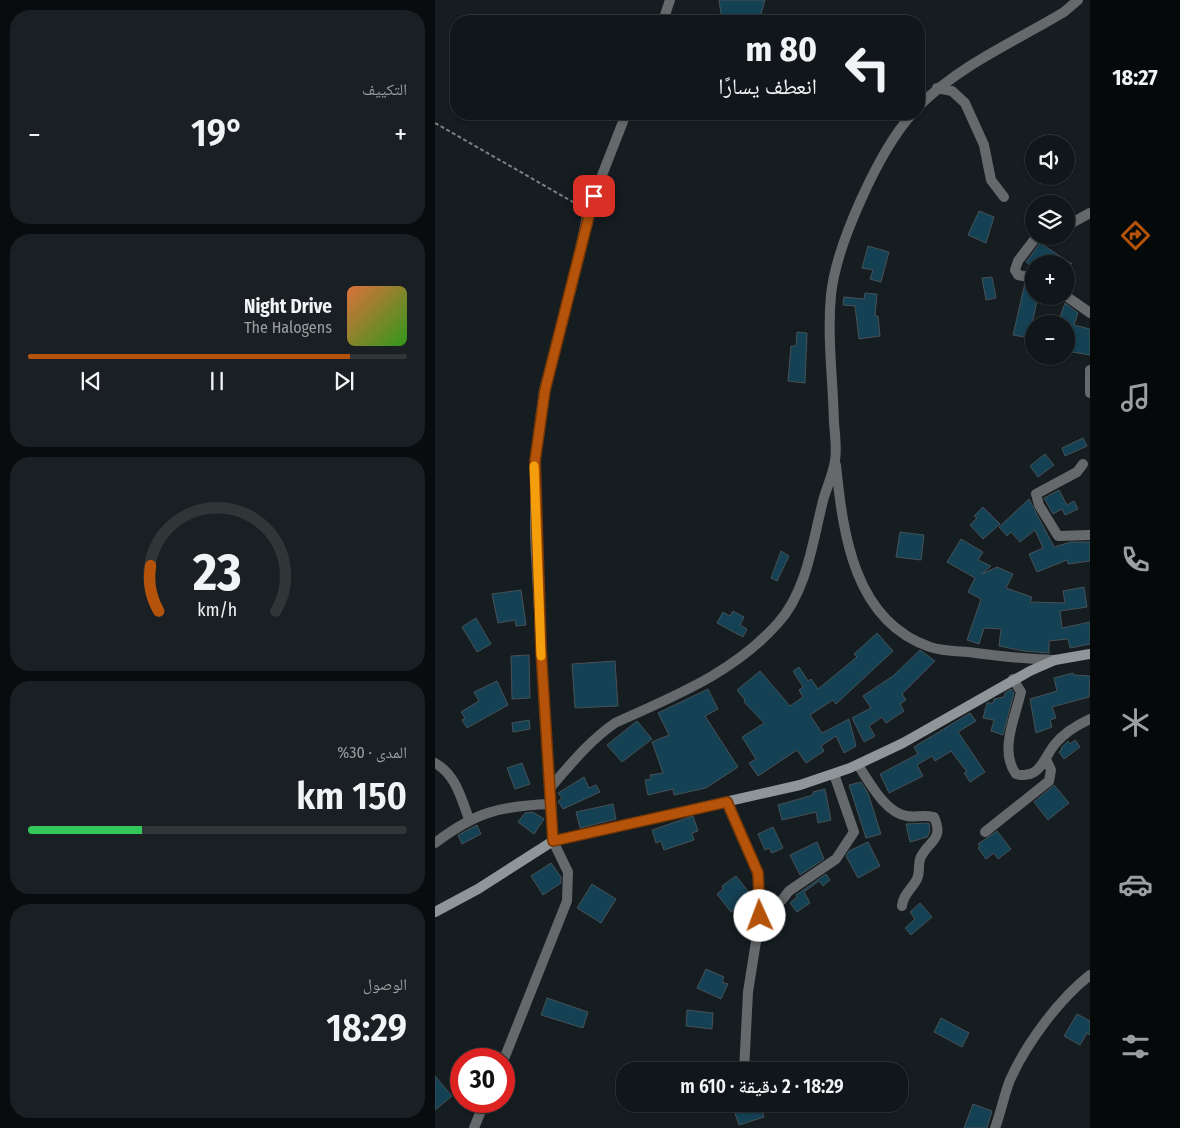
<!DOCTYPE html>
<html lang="ar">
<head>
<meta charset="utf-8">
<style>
	:root { --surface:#101619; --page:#191f22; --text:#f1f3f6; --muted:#9c9fa2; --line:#303538; --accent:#b45309 }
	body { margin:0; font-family:"Fira Sans Condensed","Noto Naskh Arabic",sans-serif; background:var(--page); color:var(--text); direction:rtl; height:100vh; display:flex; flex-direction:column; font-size:19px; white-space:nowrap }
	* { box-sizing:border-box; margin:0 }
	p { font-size:16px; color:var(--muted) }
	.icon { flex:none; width:28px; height:28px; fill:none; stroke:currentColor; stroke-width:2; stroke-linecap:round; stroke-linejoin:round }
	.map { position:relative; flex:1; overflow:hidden; direction:ltr }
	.side { display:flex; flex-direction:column; gap:10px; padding:10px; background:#090c0e; width:435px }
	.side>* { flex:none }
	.top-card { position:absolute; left:15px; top:15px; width:475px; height:105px; border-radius:20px; box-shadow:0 1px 4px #0004,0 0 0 1px var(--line); direction:rtl; background:#101619; color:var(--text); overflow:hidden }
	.tools { position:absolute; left:590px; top:135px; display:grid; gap:10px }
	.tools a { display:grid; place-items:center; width:50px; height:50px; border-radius:50%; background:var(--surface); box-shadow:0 1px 4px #0004,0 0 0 1px var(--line); font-size:25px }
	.speed { position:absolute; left:15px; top:1048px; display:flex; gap:10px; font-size:25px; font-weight:700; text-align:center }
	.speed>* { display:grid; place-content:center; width:65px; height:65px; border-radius:50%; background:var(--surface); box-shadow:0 1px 4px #0004,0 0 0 1px var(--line); line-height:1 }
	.speed .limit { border:8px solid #d22; background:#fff; color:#111 }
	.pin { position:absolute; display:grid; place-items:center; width:42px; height:42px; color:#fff; margin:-21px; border-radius:10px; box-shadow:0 2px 8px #0006 }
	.me { position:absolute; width:55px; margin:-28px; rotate:358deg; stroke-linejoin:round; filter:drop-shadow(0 0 4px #0008) }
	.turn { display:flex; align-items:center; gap:18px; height:105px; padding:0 25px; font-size:22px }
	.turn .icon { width:65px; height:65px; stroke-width:2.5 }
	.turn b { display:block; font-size:35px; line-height:42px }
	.big { font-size:38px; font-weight:600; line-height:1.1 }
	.side .widget { flex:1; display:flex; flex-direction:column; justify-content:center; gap:8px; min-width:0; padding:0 18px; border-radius:20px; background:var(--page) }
	.side .dial { align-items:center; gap:0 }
	.dial svg { height:130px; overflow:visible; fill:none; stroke:var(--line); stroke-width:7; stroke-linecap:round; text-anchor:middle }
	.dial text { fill:var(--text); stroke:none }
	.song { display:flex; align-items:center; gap:15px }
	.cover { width:60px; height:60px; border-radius:8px; background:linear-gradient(135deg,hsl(20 70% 55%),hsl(110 70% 35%)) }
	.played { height:5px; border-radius:2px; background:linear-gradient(90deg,var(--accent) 85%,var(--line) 85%) }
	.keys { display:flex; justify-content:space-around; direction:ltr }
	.heat { display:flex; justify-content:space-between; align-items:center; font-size:28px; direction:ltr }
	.charge { height:8px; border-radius:4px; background:linear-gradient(90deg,#34c759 30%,var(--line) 0) }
	.trip { position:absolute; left:181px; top:1062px; width:292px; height:50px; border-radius:20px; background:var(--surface); box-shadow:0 1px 4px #0004,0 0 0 1px var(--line); font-weight:600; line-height:50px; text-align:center; direction:rtl }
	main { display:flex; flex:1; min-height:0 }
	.tabs { display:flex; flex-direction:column; width:90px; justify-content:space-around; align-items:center; background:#06090a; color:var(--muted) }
	.tabs .icon { width:35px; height:35px }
	.tabs .active { color:var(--accent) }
	.tabs b { font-size:22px; color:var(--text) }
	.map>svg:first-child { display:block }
	.building { fill:#154154; stroke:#475156 }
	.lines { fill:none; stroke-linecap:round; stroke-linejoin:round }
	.path { stroke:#7a8184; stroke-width:2; stroke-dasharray:4 2.5; stroke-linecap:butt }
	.minor { stroke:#65696b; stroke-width:10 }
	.tertiary { stroke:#65696b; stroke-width:10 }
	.secondary { stroke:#8f9599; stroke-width:10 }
	.route-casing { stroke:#753606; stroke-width:12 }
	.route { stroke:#b45309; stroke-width:9 }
	.slow { stroke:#f59e0b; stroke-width:9 }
</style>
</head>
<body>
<main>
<nav class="tabs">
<b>18:27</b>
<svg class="icon active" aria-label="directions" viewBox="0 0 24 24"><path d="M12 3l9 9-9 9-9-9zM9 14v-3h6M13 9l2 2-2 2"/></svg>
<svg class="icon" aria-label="music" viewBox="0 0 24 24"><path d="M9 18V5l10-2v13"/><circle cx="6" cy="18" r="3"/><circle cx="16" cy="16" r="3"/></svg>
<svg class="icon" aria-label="phone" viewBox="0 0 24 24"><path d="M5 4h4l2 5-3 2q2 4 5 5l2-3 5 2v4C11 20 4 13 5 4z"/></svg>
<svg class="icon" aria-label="climate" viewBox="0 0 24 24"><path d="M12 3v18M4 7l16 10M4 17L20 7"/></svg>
<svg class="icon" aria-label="car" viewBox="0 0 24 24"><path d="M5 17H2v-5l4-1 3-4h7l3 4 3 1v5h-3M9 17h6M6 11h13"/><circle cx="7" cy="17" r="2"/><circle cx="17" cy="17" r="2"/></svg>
<svg class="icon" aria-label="filters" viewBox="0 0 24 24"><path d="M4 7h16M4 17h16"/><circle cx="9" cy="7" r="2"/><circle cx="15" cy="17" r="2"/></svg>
</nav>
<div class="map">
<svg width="655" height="1128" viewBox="0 0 655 1128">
	<rect width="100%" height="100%" fill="#151d21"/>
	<!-- building -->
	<path class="building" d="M284,0h46l-6,21h-37z
		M544,211l15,6 -8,26 -18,-8z
		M605,243l32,21h-38v4l-8,-6z
		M433,246l21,6 -8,30 -11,-3 3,-9 -11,-2z
		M557,277l4,21 -10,2 -4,-22z
		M590,283l9,2v11h4l-9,42 -16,-3z
		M430,293l12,1 -2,22h3l2,20 -21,3 -4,-33 -12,-1 1,-8 20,2z
		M630,303l13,10 -4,12 16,4v26l-24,-4v-27h-4l1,-6 -3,-1z
		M362,332l10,1 -2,50 -17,-2 3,-35h5z
		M648,438l4,8 -22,10 -3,-8z
		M610,454l9,11 -16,12 -8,-11z
		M624,490l8,15 7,-4 4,8 -13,6 -3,-6 -9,5 -9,-16z
		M594,499l25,48 17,-5h19v19l-22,3 -1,-4 -30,12 -8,-18 14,-6 -8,-18 -15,12 -9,-10 -4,4 -8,-9z
		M548,507l17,17 -17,15 -13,-14 7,-7 -3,-2z
		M465,532l24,3 -3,25 -25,-3z
		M526,539l22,13 -5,8 13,6 -9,8 15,-7 16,7 -7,14 26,9 -2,5 35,1 -2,-12 21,-4 3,20 -27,4 2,17 28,-6v22l-20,4 -2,-9 -19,2v12l-25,-2 -25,-5 2,-17 -17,-1 -5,16 -12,-4 14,-41 -13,-7 7,-14 -28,-16z
		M346,551l8,5 -12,25 -6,-3z
		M86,590l5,35 -10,1 -1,-6 -17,3 -6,-29z
		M298,611l11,6 -4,8 7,4 -4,8 -26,-14 6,-11 7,4z
		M41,618l15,26 -14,8 -15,-25z
		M442,633l16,18 -57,53 -3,-4 -23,15 12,18 27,-14 7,27 -12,7 -8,-17 -15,10 3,5 -18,12 -9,-13 -39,26 -9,-13 7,-4 -14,-22 22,-14 -20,-21 1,-2 -8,-10 23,-19 30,35 13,-9 -4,-7 4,-3 -10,-16 6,-4 9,14 3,-2 7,10 39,-32 -3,-3z
		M485,650l15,11 -33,33 4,6 -6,4 4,7 -18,12 -4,-6 -13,9 6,10 -11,6 -12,-24 19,-10 -8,-12 30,-20z
		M94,655l1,43 -18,1 -1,-43z
		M180,661l3,45 -43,2 -3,-44z
		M638,673l1,2 16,1 -1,21 -37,10 4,11 -6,2 2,7 -16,6 -6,-34 27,-8 -3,-13z
		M62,681l11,24 -41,23 -5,-8 3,-2 -4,-6 18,-11 -5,-9z
		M273,689l10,20 -13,7 33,51 -32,21 -32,7 -1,-6 -25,6 -3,-15 6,-1 -1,-4 13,-2 -11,-31 17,-7 -11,-22z
		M576,689l3,4 -11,42 -12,-4 3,-11 -11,-2 4,-15h6l1,-4 10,-2 1,-4z
		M535,713l6,8 -18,11 27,40 -15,10 -6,-9 3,-1 -16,-21 -16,10 -3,-5 -15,9 6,11 -34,17 -9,-19 38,-20 -4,-7z
		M94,720l1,9 -17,3 -1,-9z
		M202,721l15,18 -30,23 -15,-17z
		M640,740l5,7 -16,12 -5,-7 3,-3 -1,-1 7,-7 2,3z
		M87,763l8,21 -15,5 -8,-21z
		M149,777l5,11 7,-3 4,7 -37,17 -5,-8 4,-3 -4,-5z
		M426,782l7,11 13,41 -15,4 -17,-53z
		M619,785l15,18 -21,17 -14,-18z
		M390,789l6,31 -13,3 -2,-11 -34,8 -4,-15 35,-10v-3z
		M178,804l3,15 -36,9 -4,-16z
		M98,812l11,7 -10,15 -16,-12 7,-9z
		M258,816l5,15 -6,2 2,7 -30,10 -3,-9 -5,2 -4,-13z
		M494,823l1,8 -3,6 -17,5 -4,-18z
		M42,825l4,9 -19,10 -4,-9z
		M338,827l10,21 -11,5 -3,-5 -4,2 -7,-16z
		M562,831l14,18 -13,10 -4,-6 -8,6 -8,-11 2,-2 -2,-2z
		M382,842l7,17 -24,16 -10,-20z
		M433,842l12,24 -22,12 -12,-22 3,-5z
		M116,863l10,14v6l-18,12 -12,-19z
		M391,874l4,6 -7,6 -4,-5 -15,11 6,11 -13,9 -7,-9 7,-6 -1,-2z
		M301,876l16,20 -21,16 -14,-18 6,-5 -1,-3z
		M157,884l24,15 -15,24 -24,-15z
		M485,903l12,14 -21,18 -6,-7 10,-9 -5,-7z
		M271,969l18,8 -2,5 6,2 -7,15 -24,-11z
		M112,998l41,14 -5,16 -42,-13z
		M252,1010l26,3 -1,16 -26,-3z
		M642,1014l13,7v14l-3,-2 -7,12 -16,-9z
		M506,1018l28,15 -7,14 -28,-15z
		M0,1076l17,20 -17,14z
		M297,1104h28l4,13 -25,8z
		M538,1104l19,7 -5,17h-23z"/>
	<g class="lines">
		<!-- path -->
		<path class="path" d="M0,123l145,83"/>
		<!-- minor -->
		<path class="minor" d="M502,88l15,3 13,12 19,42 7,35 13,17
			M484,106c41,-41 95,-64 145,-94l14,-12
			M631,226l24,-13
			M599,278l-16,-3 -3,-5 3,-9 19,-25
			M631,296l24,17
			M655,370v23
			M648,464l-6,8 -41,22 3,11 19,31 32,-1
			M401,465c7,69 18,156 94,182 12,4 25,4 38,5 29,4 58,7 87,8
			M578,679l8,13c-6,26 -22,59 -5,82 24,6 27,-15 39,-30 9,-11 22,-19 35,-25
			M0,763c21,12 26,35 34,56
			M423,765c11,16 27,48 49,51 9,2 14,-2 27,1 11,24 -7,24 -14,42 -2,7 0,14 -3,20 -5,10 -14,15 -15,27
			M114,789c21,-24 40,-48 66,-66 59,-27 119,-50 163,-100 30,-33 35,-85 46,-126 4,-12 9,-24 11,-36 2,-12 0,-26 -1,-38 -1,-43 -7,-86 -3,-128 5,-50 48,-144 81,-181
			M292,802l27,60 5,18 1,36 -12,76 -4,79
			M550,832l64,-51 2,-11 -5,-11
			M0,843c41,-31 64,-37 116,-39
			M325,903l13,2 9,-5 7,-9 47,-32 18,-27 -20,-58
			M560,1128c6,-16 9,-33 15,-48 16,-36 49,-81 80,-105"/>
		<!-- tertiary -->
		<path class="tertiary" d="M228,21l7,-21
			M69,1059l63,-158 1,-29 -15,-31 -9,-135 -9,-170v-75l9,-71 31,-116 13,-63 38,-97
			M39,1128l11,-27"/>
		<!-- secondary -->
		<path class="secondary" d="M0,912l43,-23 75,-48 247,-56 50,-17 53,-25 127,-72 25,-11 35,-6"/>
	</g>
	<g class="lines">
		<!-- route casing -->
		<g class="route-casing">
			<path id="route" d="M159,196l-49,194 -10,71 6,188 12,192 174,-39 31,71 2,43"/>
		</g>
		<!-- route -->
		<use href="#route" class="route"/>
		<!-- slow -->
		<path class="slow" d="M99,466l7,190"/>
	</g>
</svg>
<div class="tools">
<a><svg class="icon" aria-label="sound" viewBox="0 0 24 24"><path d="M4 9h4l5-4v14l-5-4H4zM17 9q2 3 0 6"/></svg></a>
<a><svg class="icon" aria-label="layers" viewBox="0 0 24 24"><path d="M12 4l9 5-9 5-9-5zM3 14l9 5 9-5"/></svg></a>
<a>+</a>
<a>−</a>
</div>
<div class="speed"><div class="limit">30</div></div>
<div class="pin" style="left:159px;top:196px;background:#d93025"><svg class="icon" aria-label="arrive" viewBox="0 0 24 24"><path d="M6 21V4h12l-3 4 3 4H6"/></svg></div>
<svg class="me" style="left:325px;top:916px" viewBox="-20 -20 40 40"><circle r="19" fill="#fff"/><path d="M0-13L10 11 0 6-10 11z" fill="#b45309"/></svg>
<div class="trip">18:29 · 2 دقيقة · 610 m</div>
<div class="top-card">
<div class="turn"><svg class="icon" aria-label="left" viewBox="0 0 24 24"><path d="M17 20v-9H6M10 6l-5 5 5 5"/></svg><div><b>80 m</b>انعطف يسارًا</div></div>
</div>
</div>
<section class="side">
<div class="widget"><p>التكييف</p>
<div class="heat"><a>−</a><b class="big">19°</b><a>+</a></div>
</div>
<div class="widget">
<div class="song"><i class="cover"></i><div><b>Night Drive</b><p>The Halogens</p></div></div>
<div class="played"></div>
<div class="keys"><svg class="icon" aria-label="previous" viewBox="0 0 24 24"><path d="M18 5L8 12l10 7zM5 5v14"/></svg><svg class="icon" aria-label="pause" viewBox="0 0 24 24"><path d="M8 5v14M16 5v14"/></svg><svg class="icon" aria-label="next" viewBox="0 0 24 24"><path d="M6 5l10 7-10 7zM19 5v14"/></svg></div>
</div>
<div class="widget dial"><svg viewBox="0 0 100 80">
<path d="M14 69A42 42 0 1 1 86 69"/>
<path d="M14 69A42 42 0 0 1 9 41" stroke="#b45309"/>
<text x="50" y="56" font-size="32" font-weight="700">23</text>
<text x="50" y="72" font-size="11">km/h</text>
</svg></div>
<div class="widget"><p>المدى · 30%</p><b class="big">150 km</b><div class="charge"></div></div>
<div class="widget"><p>الوصول</p><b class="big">18:29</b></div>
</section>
</main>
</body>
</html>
